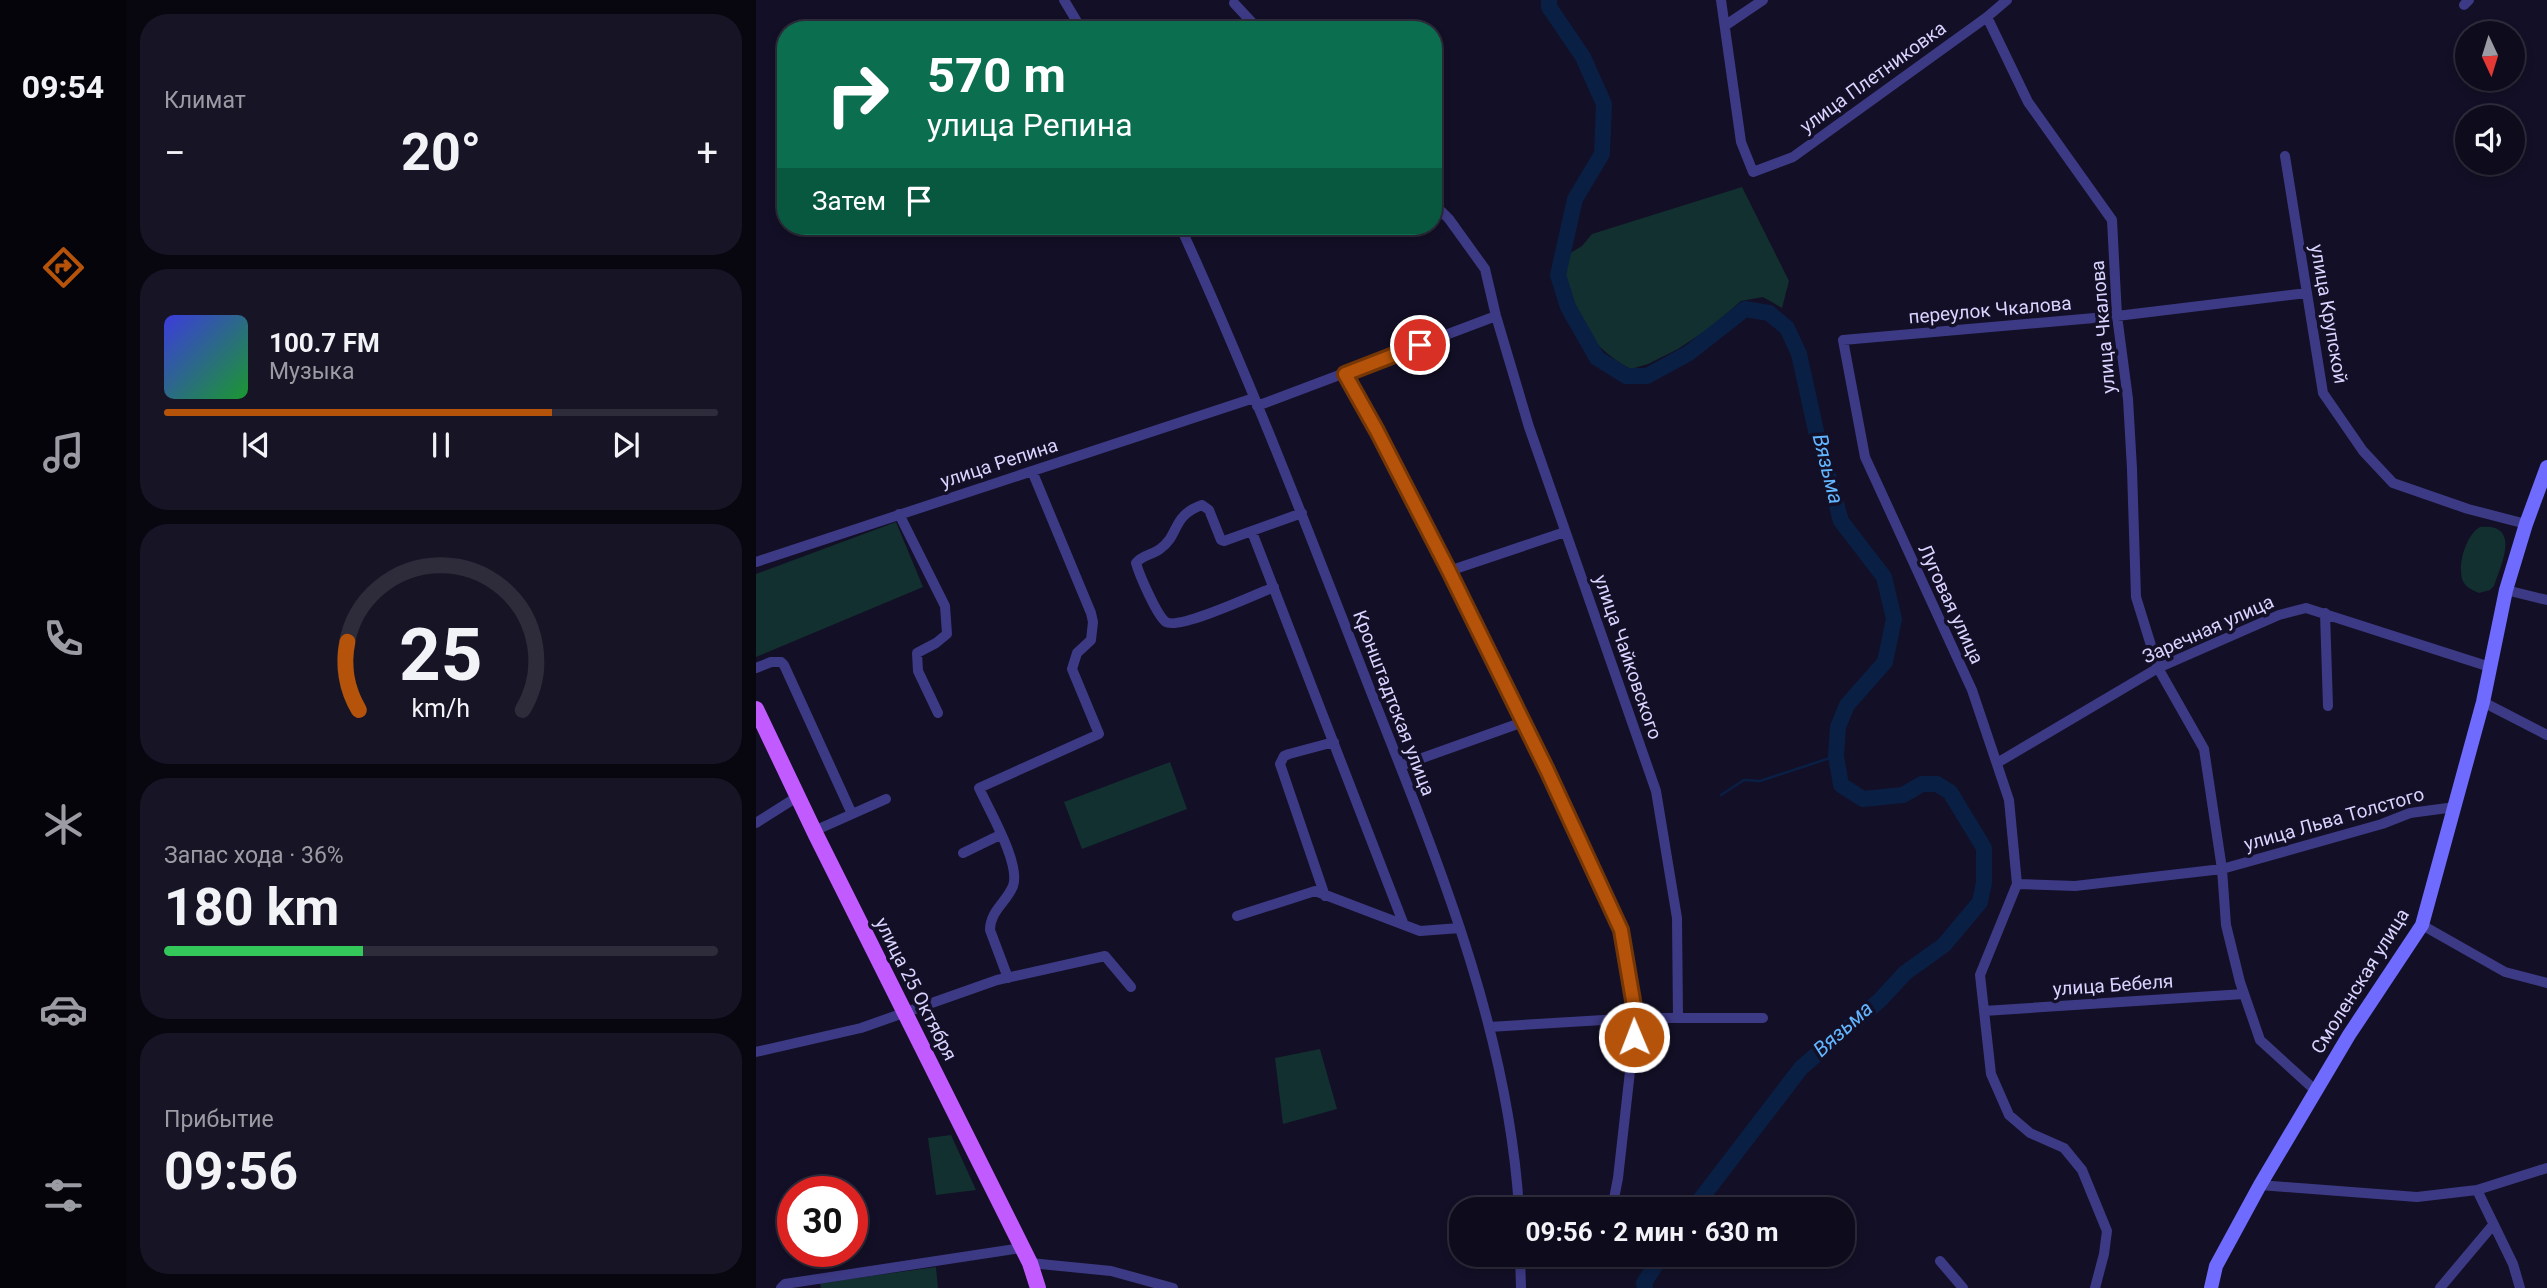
<!DOCTYPE html>
<html lang="ru">
<head>
<meta charset="utf-8">
<style>
	:root { --surface:#0e0b1c; --page:#171425; --text:#f1f3f6; --muted:#9b9ba3; --line:#2e2b3b; --accent:#b45309 }
	body { margin:0; font-family:Roboto,sans-serif; background:var(--page); color:var(--text); height:100vh; display:flex; flex-direction:column; font-size:26px; white-space:nowrap }
	* { box-sizing:border-box; margin:0 }
	p { font-size:23px; color:var(--muted) }
	.icon { flex:none; width:38px; height:38px; fill:none; stroke:currentColor; stroke-width:2; stroke-linecap:round; stroke-linejoin:round }
	.map { position:relative; flex:1; overflow:hidden }
	.details { display:flex; flex-direction:column; gap:14px; padding:14px; background:#08060f; width:630px }
	.details>* { flex:none }
	.guide { position:absolute; left:21px; top:21px; width:665px; height:214px; border-radius:28px; box-shadow:0 4px 10px #0003,0 0 0 2px var(--line); background:#0b6e4f; color:#fff; overflow:hidden }
	.needle { width:46px; rotate:176deg }
	.buttons { position:absolute; left:1699px; top:21px; display:grid; gap:14px }
	.buttons a { display:grid; place-items:center; width:70px; height:70px; border-radius:50%; background:var(--surface); box-shadow:0 4px 10px #0003,0 0 0 2px var(--line); font-size:35px }
	.speed { position:absolute; left:21px; top:1176px; display:flex; gap:14px; font-size:35px; font-weight:700; text-align:center }
	.speed>* { display:grid; place-content:center; width:91px; height:91px; border-radius:50%; background:var(--surface); box-shadow:0 4px 10px #0003,0 0 0 2px var(--line); line-height:1 }
	.speed .limit { border:10px solid #d22; background:#fff; color:#111 }
	.pin { position:absolute; display:grid; place-items:center; width:60px; height:60px; color:#fff; margin:-30px; border:4px solid #fff; border-radius:50%; box-shadow:0 2px 7px #0007 }
	.me { position:absolute; width:77px; margin:-38px; rotate:359deg; stroke-linejoin:round; filter:drop-shadow(0 0 5px #0008) }
	.turn { display:flex; align-items:center; gap:24px; height:147px; padding:0 35px; font-size:32px }
	.turn .icon { width:91px; height:91px; stroke-width:2.5 }
	.turn b { display:block; font-size:49px; line-height:60px }
	.then { display:flex; align-items:center; height:66px; padding:0 35px; background:#0003; gap:14px; font-size:26px }
	.big { font-size:52px; font-weight:700; line-height:1.1 }
	.details .card { flex:1; display:flex; flex-direction:column; justify-content:center; gap:10px; min-width:0; padding:0 24px; border-radius:28px; background:var(--page) }
	.details .dial { align-items:center; gap:0 }
	.dial svg { height:182px; overflow:visible; fill:none; stroke:var(--line); stroke-width:7; stroke-linecap:round; text-anchor:middle }
	.dial text { fill:var(--text); stroke:none }
	.song { display:flex; align-items:center; gap:21px }
	.cover { width:84px; height:84px; border-radius:10px; background:linear-gradient(135deg,hsl(240 70% 55%),hsl(130 70% 35%)) }
	.played { height:7px; border-radius:4px; background:linear-gradient(90deg,var(--accent) 70%,var(--line) 70%) }
	.keys { display:flex; justify-content:space-around; direction:ltr }
	.heat { display:flex; justify-content:space-between; align-items:center; font-size:38px; direction:ltr }
	.charge { height:10px; border-radius:5px; background:linear-gradient(90deg,#34c759 36%,var(--line) 0) }
	.trip { position:absolute; left:693px; top:1197px; width:406px; height:70px; border-radius:28px; background:var(--surface); box-shadow:0 4px 10px #0003,0 0 0 2px var(--line); font-weight:700; line-height:70px; text-align:center }
	main { display:flex; flex:1; min-height:0 }
	.dock { display:flex; flex-direction:column; width:126px; justify-content:space-around; align-items:center; background:#06040b; color:var(--muted) }
	.dock .icon { width:49px; height:49px }
	.dock .selected { color:var(--accent) }
	.dock b { font-size:32px; color:var(--text) }
	.map>svg:first-child { display:block }
	.green { fill:#12302f }
	.lines { fill:none; stroke-linecap:round; stroke-linejoin:round }
	.stream { stroke:#0a1f44; stroke-width:2.5 }
	.river { stroke:#0a1f44; stroke-width:16 }
	.street { stroke:#3d3a85; stroke-width:10 }
	.secondary { stroke:#6f6bff; stroke-width:14 }
	.primary { stroke:#c25bff; stroke-width:16 }
	.route-casing { stroke:#753606; stroke-width:18 }
	.route { stroke:#b45309; stroke-width:12 }
	.labels { text-anchor:middle; dominant-baseline:central; stroke-width:7; stroke-linejoin:round; paint-order:stroke }
	.street-label { font-size:19px; fill:#d9d4ff; stroke:#130f26 }
	.water-label { font-size:21px; font-style:italic; fill:#62b6ff; stroke:#130f26 }
</style>
</head>
<body>
<main>
<nav class="dock">
<b>09:54</b>
<svg class="icon selected" aria-label="directions" viewBox="0 0 24 24"><path d="M12 3l9 9-9 9-9-9zM9 14v-3h6M13 9l2 2-2 2"/></svg>
<svg class="icon" aria-label="music" viewBox="0 0 24 24"><path d="M9 18V5l10-2v13"/><circle cx="6" cy="18" r="3"/><circle cx="16" cy="16" r="3"/></svg>
<svg class="icon" aria-label="phone" viewBox="0 0 24 24"><path d="M5 4h4l2 5-3 2q2 4 5 5l2-3 5 2v4C11 20 4 13 5 4z"/></svg>
<svg class="icon" aria-label="climate" viewBox="0 0 24 24"><path d="M12 3v18M4 7l16 10M4 17L20 7"/></svg>
<svg class="icon" aria-label="car" viewBox="0 0 24 24"><path d="M5 17H2v-5l4-1 3-4h7l3 4 3 1v5h-3M9 17h6M6 11h13"/><circle cx="7" cy="17" r="2"/><circle cx="17" cy="17" r="2"/></svg>
<svg class="icon" aria-label="filters" viewBox="0 0 24 24"><path d="M4 7h16M4 17h16"/><circle cx="9" cy="7" r="2"/><circle cx="15" cy="17" r="2"/></svg>
</nav>
<section class="details">
<div class="card"><p>Климат</p>
<div class="heat"><a>−</a><b class="big">20°</b><a>+</a></div>
</div>
<div class="card">
<div class="song"><i class="cover"></i><div><b>100.7 FM</b><p>Музыка</p></div></div>
<div class="played"></div>
<div class="keys"><svg class="icon" aria-label="previous" viewBox="0 0 24 24"><path d="M18 5L8 12l10 7zM5 5v14"/></svg><svg class="icon" aria-label="pause" viewBox="0 0 24 24"><path d="M8 5v14M16 5v14"/></svg><svg class="icon" aria-label="next" viewBox="0 0 24 24"><path d="M6 5l10 7-10 7zM19 5v14"/></svg></div>
</div>
<div class="card dial"><svg viewBox="0 0 100 80">
<path d="M14 69A42 42 0 1 1 86 69"/>
<path d="M14 69A42 42 0 0 1 9 39" stroke="#b45309"/>
<text x="50" y="56" font-size="32" font-weight="700">25</text>
<text x="50" y="72" font-size="11">km/h</text>
</svg></div>
<div class="card"><p>Запас хода · 36%</p><b class="big">180 km</b><div class="charge"></div></div>
<div class="card"><p>Прибытие</p><b class="big">09:56</b></div>
</section>
<div class="map">
<svg width="1791" height="1288" viewBox="0 0 1791 1288">
	<rect width="100%" height="100%" fill="#130f26"/>
	<!-- green -->
	<path class="green" d="M986,187l47,94 -7,27 -19,-11 -22,4 -30,26 -33,22 -30,15 -17,5c-40,-20 -75,-68 -64,-114l15,-9 10,-12z
		M140,522l27,65 -167,70v-83z
		M1724,527c42,-4 21,38 14,59l-4,4 -11,3c-7,-3 -14,-6 -17,-14 -4,-16 4,-44 18,-52z
		M414,762l17,47 -105,40 -18,-47z
		M564,1049l17,60 -54,15 -8,-66z
		M195,1135l25,55 -40,5 -8,-57z
		M180,1267l2,21h-117l-1,-5z"/>
	<g class="lines">
		<!-- stream -->
		<path class="stream" d="M965,795l23,-15 16,1 76,-25"/>
		<!-- river -->
		<path class="river" d="M793,0v7l34,50 21,47 -2,50 -27,45 -17,76 10,32 29,51 29,18h21l42,-23 56,-44 24,4 18,15 12,26 17,77 25,90 43,56 10,42 -9,43 -38,43 -9,22 -2,29 5,29 22,14 40,-4 19,-11h15l13,8 34,56v35l-4,19 -36,43 -39,28 -25,27 -79,68 -108,141
			M889,1288l-1,-5 18,-28"/>
		<!-- street -->
		<path class="street" d="M308,0l18,30
			M965,0l20,142 12,30 40,-15 194,-140 20,-17
			M478,3l25,27
			M1708,5l5,-5
			M1231,17l41,85 84,118 5,96 11,83 4,70 4,128 22,71 46,81 18,120 4,56 14,57 20,58 56,51
			M970,25l37,-25
			M1529,156l38,237 40,58 30,32 75,26 58,15
			M677,203l16,16 36,50 11,47 33,111 127,364 21,127 1,100
			M424,226c69,151 129,306 189,461 66,168 139,340 150,522
			M589,374l32,57 72,140 98,199 74,160 15,88 -18,160 -6,31
			M501,406l239,-90
			M143,514l46,92 2,28 -11,9 -19,10 1,18 20,42
			M496,532l152,393
			M0,562l498,-164
			M693,571l116,-39
			M518,587c-17,7 -95,43 -108,35 -9,-6 -27,-48 -30,-59 6,-8 16,-8 24,-14 20,-14 11,-33 42,-44l7,5 12,30 3,1 78,-28
			M1750,590l41,10
			M1569,613l3,93
			M0,668l15,-6h10l3,3 68,149
			M1727,702l64,33
			M1241,763l161,-95 121,-53 27,-7 184,59
			M644,766l123,-44
			M0,823l41,-26
			M58,831l72,-32
			M207,853l37,-18
			M1261,884l-8,-84 -37,-110 -107,-233 -22,-117 274,-24 190,-23
			M569,896l-45,-132 4,-8 5,-2 45,-12
			M481,916l78,-25 105,40 40,-3
			M1666,925l83,47 42,11
			M252,978l-18,-48c0,-19 16,-27 23,-44 8,-22 -24,-76 -34,-98l120,-54 -27,-65 5,-16 14,-13 2,-18 -2,-9 -59,-142
			M1228,1011l260,-17
			M733,1027l147,-9h127
			M0,1052l105,-24 136,-48 108,-24 26,31
			M1504,1185l157,12 60,-7 70,-22
			M1721,1190l36,74 7,24
			M764,1255l1,33
			M1184,1261l23,27
			M274,1263l81,8 62,17
			M25,1288l4,-4 236,-36
			M1339,1288l9,-34 3,-23 -25,-61 -18,-22 -34,-15 -21,-18 -18,-41 -11,-99 37,-91 58,2 147,-17 160,-45 28,-11 45,-6
			M1684,1288l53,-63"/>
		<!-- secondary -->
		<path class="secondary" d="M1455,1288l5,-22 44,-81 89,-150 73,-110 61,-223 23,-112 20,-66 21,-57"/>
		<!-- primary -->
		<path class="primary" d="M0,709l60,126 214,428 8,25"/>
	</g>
	<g class="lines">
		<!-- route casing -->
		<g class="route-casing">
			<path id="route" d="M664,345l-75,29 32,57 72,140 98,199 74,160 15,88 -2,19"/>
		</g>
		<!-- route -->
		<use href="#route" class="route"/>
	</g>
	<g class="labels">
		<!-- street labels -->
		<g class="street-label">
			<text transform="translate(1117 77) rotate(-36)">улица Плетниковка</text>
			<text transform="translate(1234 310) rotate(-5)">переулок Чкалова</text>
			<text transform="translate(1573 314) rotate(80)">улица Крупской</text>
			<text transform="translate(1347 327) rotate(-95)">улица Чкалова</text>
			<text transform="translate(243 463) rotate(-18)">улица Репина</text>
			<text transform="translate(1195 604) rotate(65)">Луговая улица</text>
			<text transform="translate(1452 629) rotate(-24)">Заречная улица</text>
			<text transform="translate(872 657) rotate(71)">улица Чайковского</text>
			<text transform="translate(638 703) rotate(69)">Кронштадтская улица</text>
			<text transform="translate(1578 819) rotate(-16)">улица Льва Толстого</text>
			<text transform="translate(1604 981) rotate(-58)">Смоленская улица</text>
			<text transform="translate(1357 985) rotate(-4)">улица Бебеля</text>
			<text transform="translate(160 989) rotate(63)">улица 25 Октября</text>
		</g>
		<!-- water labels -->
		<g class="water-label">
			<text transform="translate(1072 469) rotate(76)">Вязьма</text>
			<text transform="translate(1087 1029) rotate(-42)">Вязьма</text>
		</g>
	</g>
</svg>
<div class="buttons">
<a><svg class="needle" viewBox="-14 -14 28 28"><path d="M0-13l5 13h-10z" fill="#e53935"/><path d="M0 13l5-13h-10z" fill="#9b9ba3"/></svg></a>
<a><svg class="icon" aria-label="sound" viewBox="0 0 24 24"><path d="M4 9h4l5-4v14l-5-4H4zM17 9q2 3 0 6"/></svg></a>
</div>
<div class="speed"><div class="limit">30</div></div>
<div class="pin" style="left:664px;top:345px;background:#d93025"><svg class="icon" aria-label="arrive" viewBox="0 0 24 24"><path d="M6 21V4h12l-3 4 3 4H6"/></svg></div>
<svg class="me" style="left:878px;top:1037px" viewBox="-20 -20 40 40"><circle r="17" fill="#b45309" stroke="#fff" stroke-width="3"/><path d="M0-11L8 9 0 5-8 9z" fill="#fff"/></svg>
<div class="trip">09:56 · 2 мин · 630 m</div>
<div class="guide">
<div class="turn"><svg class="icon" aria-label="right" viewBox="0 0 24 24"><path d="M7 20v-9h11M14 6l5 5-5 5"/></svg><div><b>570 m</b>улица Репина</div></div>
<div class="then">Затем<svg class="icon" aria-label="arrive" viewBox="0 0 24 24"><path d="M6 21V4h12l-3 4 3 4H6"/></svg></div>
</div>
</div>
</main>
</body>
</html>
